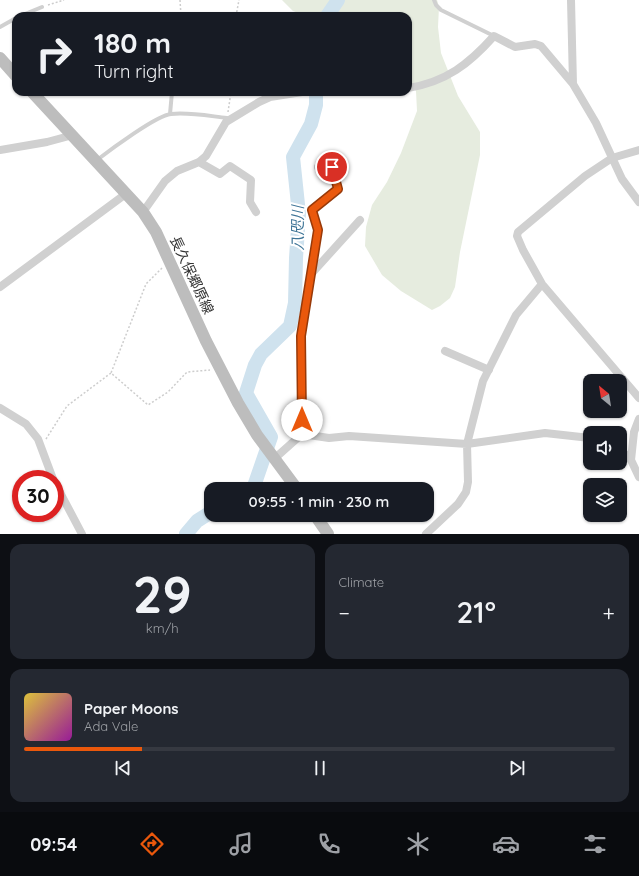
<!DOCTYPE html>
<html lang="en">
<head>
<meta charset="utf-8">
<style>
	:root { --surface:#171b24; --page:#242831; --text:#f1f3f6; --muted:#9ea1a6; --line:#363941; --accent:#ea580c }
	body { margin:0; font-family:Quicksand,"Noto Sans JP",sans-serif; background:var(--page); color:var(--text); height:100vh; display:flex; flex-direction:column; font-size:15px; white-space:nowrap }
	* { box-sizing:border-box; margin:0 }
	p { font-size:13px; color:var(--muted) }
	.icon { flex:none; width:22px; height:22px; fill:none; stroke:currentColor; stroke-width:2; stroke-linecap:round; stroke-linejoin:round }
	.map { position:relative; height:534px; overflow:hidden }
	.side { display:flex; flex-direction:column; gap:10px; padding:10px; background:#0d0f14; flex:1 }
	.side>* { flex:none }
	.hud { position:absolute; left:12px; top:12px; width:400px; height:84px; border-radius:12px; box-shadow:0 1px 3px #0004; background:#171b24; color:var(--text); overflow:hidden }
	.needle { width:26px; rotate:330deg }
	.buttons { position:absolute; left:583px; top:374px; display:grid; gap:8px }
	.buttons a { display:grid; place-items:center; width:44px; height:44px; border-radius:8px; background:var(--surface); box-shadow:0 1px 3px #0004; font-size:20px }
	.speed { position:absolute; left:12px; top:470px; display:flex; gap:8px; font-size:20px; font-weight:700; text-align:center }
	.speed>* { display:grid; place-content:center; width:52px; height:52px; border-radius:50%; background:var(--surface); box-shadow:0 1px 3px #0004; line-height:1 }
	.speed .limit { border:6px solid #d22; background:#fff; color:#111 }
	.pin { position:absolute; display:grid; place-items:center; width:34px; height:34px; color:#fff; margin:-17px; border:2px solid #fff; border-radius:50%; box-shadow:0 1px 4px #0007 }
	.me { position:absolute; width:44px; margin:-22px; rotate:0deg; stroke-linejoin:round; filter:drop-shadow(0 0 3px #0008) }
	.turn { display:flex; align-items:center; gap:14px; height:84px; padding:0 16px; font-size:18px }
	.turn .icon { width:52px; height:52px; stroke-width:2.5 }
	.turn b { display:block; font-size:28px; line-height:34px }
	.big { font-size:30px; font-weight:600; line-height:1.1 }
	.side .card { flex:1; display:flex; flex-direction:column; justify-content:center; gap:6px; min-width:0; padding:0 14px; border-radius:12px; background:var(--page) }
	.side .dial { align-items:center; gap:0 }
	.dial b { font-size:52px; line-height:1 }
	.song { display:flex; align-items:center; gap:12px }
	.cover { width:48px; height:48px; border-radius:6px; background:linear-gradient(135deg,hsl(50 70% 55%),hsl(300 70% 35%)) }
	.played { height:4px; border-radius:2px; background:linear-gradient(90deg,var(--accent) 20%,var(--line) 20%) }
	.keys { display:flex; justify-content:space-around; direction:ltr }
	.heat { display:flex; justify-content:space-between; align-items:center; font-size:22px; direction:ltr }
	.side .tiles { flex:1; display:grid; gap:10px; grid-template-columns:1fr 1fr }
	.card:last-child { grid-column:span 2 }
	.trip { position:absolute; left:204px; top:482px; width:230px; height:40px; border-radius:12px; background:var(--surface); box-shadow:0 1px 3px #0004; font-weight:600; line-height:40px; text-align:center }
	.dock { display:flex; height:64px; justify-content:space-around; align-items:center; background:#090b0e; color:var(--muted) }
	.dock .icon { width:28px; height:28px }
	.dock .on { color:var(--accent) }
	.dock b { font-size:18px; color:var(--text) }
	.map>svg:first-child { display:block }
	.green { fill:#e6ecdf }
	.lines { fill:none; stroke-linecap:round; stroke-linejoin:round }
	.river { stroke:#cfe2ee; stroke-width:14 }
	.path { stroke:#cdcdcd; stroke-width:1.5; stroke-dasharray:2 2; stroke-linecap:butt }
	.service { stroke:#d0d0d0; stroke-width:4 }
	.minor { stroke:#d0d0d0; stroke-width:8 }
	.secondary { stroke:#bdbdbd; stroke-width:12 }
	.route-casing { stroke:#983908; stroke-width:10 }
	.route { stroke:#ea580c; stroke-width:7 }
	.labels { text-anchor:middle; dominant-baseline:central; stroke-width:4; stroke-linejoin:round; paint-order:stroke }
	.street-label { font-size:14px; fill:#333; stroke:#fff }
	.water-label { font-size:15px; font-style:italic; fill:#3f7597; stroke:#fff }
</style>
</head>
<body>
<div class="map">
<svg width="639" height="534" viewBox="0 0 639 534">
	<rect width="100%" height="100%" fill="#fff"/>
	<!-- green -->
	<path class="green" d="M282,0h155l2,7 -1,20 3,26 17,43 22,36v23l-20,97 -5,35 -5,11 -10,8 -8,4 -31,-19 -19,-16 -17,-29 1,-19 6,-22 15,-23 14,-29 16,-42 -1,-20 -8,-11v-64h-101l-14,-5z"/>
	<g class="lines">
		<!-- river -->
		<path class="river" d="M327,16l11,-16
			M253,489l18,-52 -25,-44 9,-28 6,-11 29,-28 5,-23 1,-45 3,-44 -6,-57 18,-33 5,-19v-13
			M186,534l11,-13 14,-9"/>
		<!-- path -->
		<path class="path" d="M180,0l1,16
			M48,5l16,-5
			M236,16l3,-16
			M228,112l3,-20
			M162,268l-16,16 -35,89 37,32 20,-13 19,-20 23,-2
			M46,439l21,-33 44,-33"/>
		<!-- service -->
		<path class="service" d="M434,0l2,5 5,5 53,26
			M20,16l22,-9
			M0,27l16,-9
			M170,114l2,-22
			M97,160c13,-10 60,-45 74,-46 18,-2 38,2 56,4"/>
		<!-- minor -->
		<path class="minor" d="M571,0l2,84 23,39 26,56 17,23
			M408,88c38,-6 61,-24 86,-52l21,11 20,-3 6,2 32,38
			M0,150l47,-8 26,-7
			M639,150l-27,8 -27,18 -67,56 -1,4 6,14 19,34 97,114
			M199,162l21,12 10,-8 21,14 -1,22 6,10
			M143,212l22,-31 12,-10 22,-9 7,-6 20,-34 33,-20 11,-5 32,-5
			M312,273l48,-53
			M0,287l127,-94
			M445,351l44,19
			M0,408l26,16 12,15 15,40
			M302,434l-1,-98 17,-106 -6,-20 26,-21 -6,-22h-14
			M620,449l11,11 8,17
			M274,459l28,-25 27,4 20,-2 118,8 78,-11 45,5
			M631,460l3,-28 5,-13
			M55,483l27,51
			M426,534l32,-30 8,-12 2,-10 -1,-38 16,-63 33,-66 26,-31"/>
		<!-- secondary -->
		<path class="secondary" d="M0,58l16,18
			M32,92l111,120 13,20 50,109 32,62 19,32 40,54
			M315,515l13,19"/>
	</g>
	<g class="lines">
		<!-- route casing -->
		<g class="route-casing">
			<path id="route" d="M302,420l-1,-84 17,-106 -6,-20 26,-21 -6,-22"/>
		</g>
		<!-- route -->
		<use href="#route" class="route"/>
	</g>
	<g class="labels">
		<!-- street labels -->
		<g class="street-label">
			<text transform="translate(192 275) rotate(65)">長久保郷原線</text>
		</g>
		<!-- water labels -->
		<g class="water-label">
			<text transform="translate(297 228) rotate(-90)">八咫川</text>
		</g>
	</g>
</svg>
<div class="buttons">
<a><svg class="needle" viewBox="-14 -14 28 28"><path d="M0-13l5 13h-10z" fill="#e53935"/><path d="M0 13l5-13h-10z" fill="#9ea1a6"/></svg></a>
<a><svg class="icon" aria-label="sound" viewBox="0 0 24 24"><path d="M4 9h4l5-4v14l-5-4H4zM17 9q2 3 0 6"/></svg></a>
<a><svg class="icon" aria-label="layers" viewBox="0 0 24 24"><path d="M12 4l9 5-9 5-9-5zM3 14l9 5 9-5"/></svg></a>
</div>
<div class="speed"><div class="limit">30</div></div>
<div class="pin" style="left:332px;top:167px;background:#d93025"><svg class="icon" aria-label="arrive" viewBox="0 0 24 24"><path d="M6 21V4h12l-3 4 3 4H6"/></svg></div>
<svg class="me" style="left:302px;top:420px" viewBox="-20 -20 40 40"><circle r="19" fill="#fff"/><path d="M0-13L10 11 0 6-10 11z" fill="#ea580c"/></svg>
<div class="trip">09:55 · 1 min · 230 m</div>
<div class="hud">
<div class="turn"><svg class="icon" aria-label="right" viewBox="0 0 24 24"><path d="M7 20v-9h11M14 6l5 5-5 5"/></svg><div><b>180 m</b>Turn right</div></div>
</div>
</div>
<section class="side">
<div class="tiles">
<div class="card dial"><b>29</b><p>km/h</p></div>
<div class="card"><p>Climate</p>
<div class="heat"><a>−</a><b class="big">21°</b><a>+</a></div>
</div>
<div class="card">
<div class="song"><i class="cover"></i><div><b>Paper Moons</b><p>Ada Vale</p></div></div>
<div class="played"></div>
<div class="keys"><svg class="icon" aria-label="previous" viewBox="0 0 24 24"><path d="M18 5L8 12l10 7zM5 5v14"/></svg><svg class="icon" aria-label="pause" viewBox="0 0 24 24"><path d="M8 5v14M16 5v14"/></svg><svg class="icon" aria-label="next" viewBox="0 0 24 24"><path d="M6 5l10 7-10 7zM19 5v14"/></svg></div>
</div>
</div>
</section>
<nav class="dock">
<b>09:54</b>
<svg class="icon on" aria-label="directions" viewBox="0 0 24 24"><path d="M12 3l9 9-9 9-9-9zM9 14v-3h6M13 9l2 2-2 2"/></svg>
<svg class="icon" aria-label="music" viewBox="0 0 24 24"><path d="M9 18V5l10-2v13"/><circle cx="6" cy="18" r="3"/><circle cx="16" cy="16" r="3"/></svg>
<svg class="icon" aria-label="phone" viewBox="0 0 24 24"><path d="M5 4h4l2 5-3 2q2 4 5 5l2-3 5 2v4C11 20 4 13 5 4z"/></svg>
<svg class="icon" aria-label="climate" viewBox="0 0 24 24"><path d="M12 3v18M4 7l16 10M4 17L20 7"/></svg>
<svg class="icon" aria-label="car" viewBox="0 0 24 24"><path d="M5 17H2v-5l4-1 3-4h7l3 4 3 1v5h-3M9 17h6M6 11h13"/><circle cx="7" cy="17" r="2"/><circle cx="17" cy="17" r="2"/></svg>
<svg class="icon" aria-label="filters" viewBox="0 0 24 24"><path d="M4 7h16M4 17h16"/><circle cx="9" cy="7" r="2"/><circle cx="15" cy="17" r="2"/></svg>
</nav>
</body>
</html>
